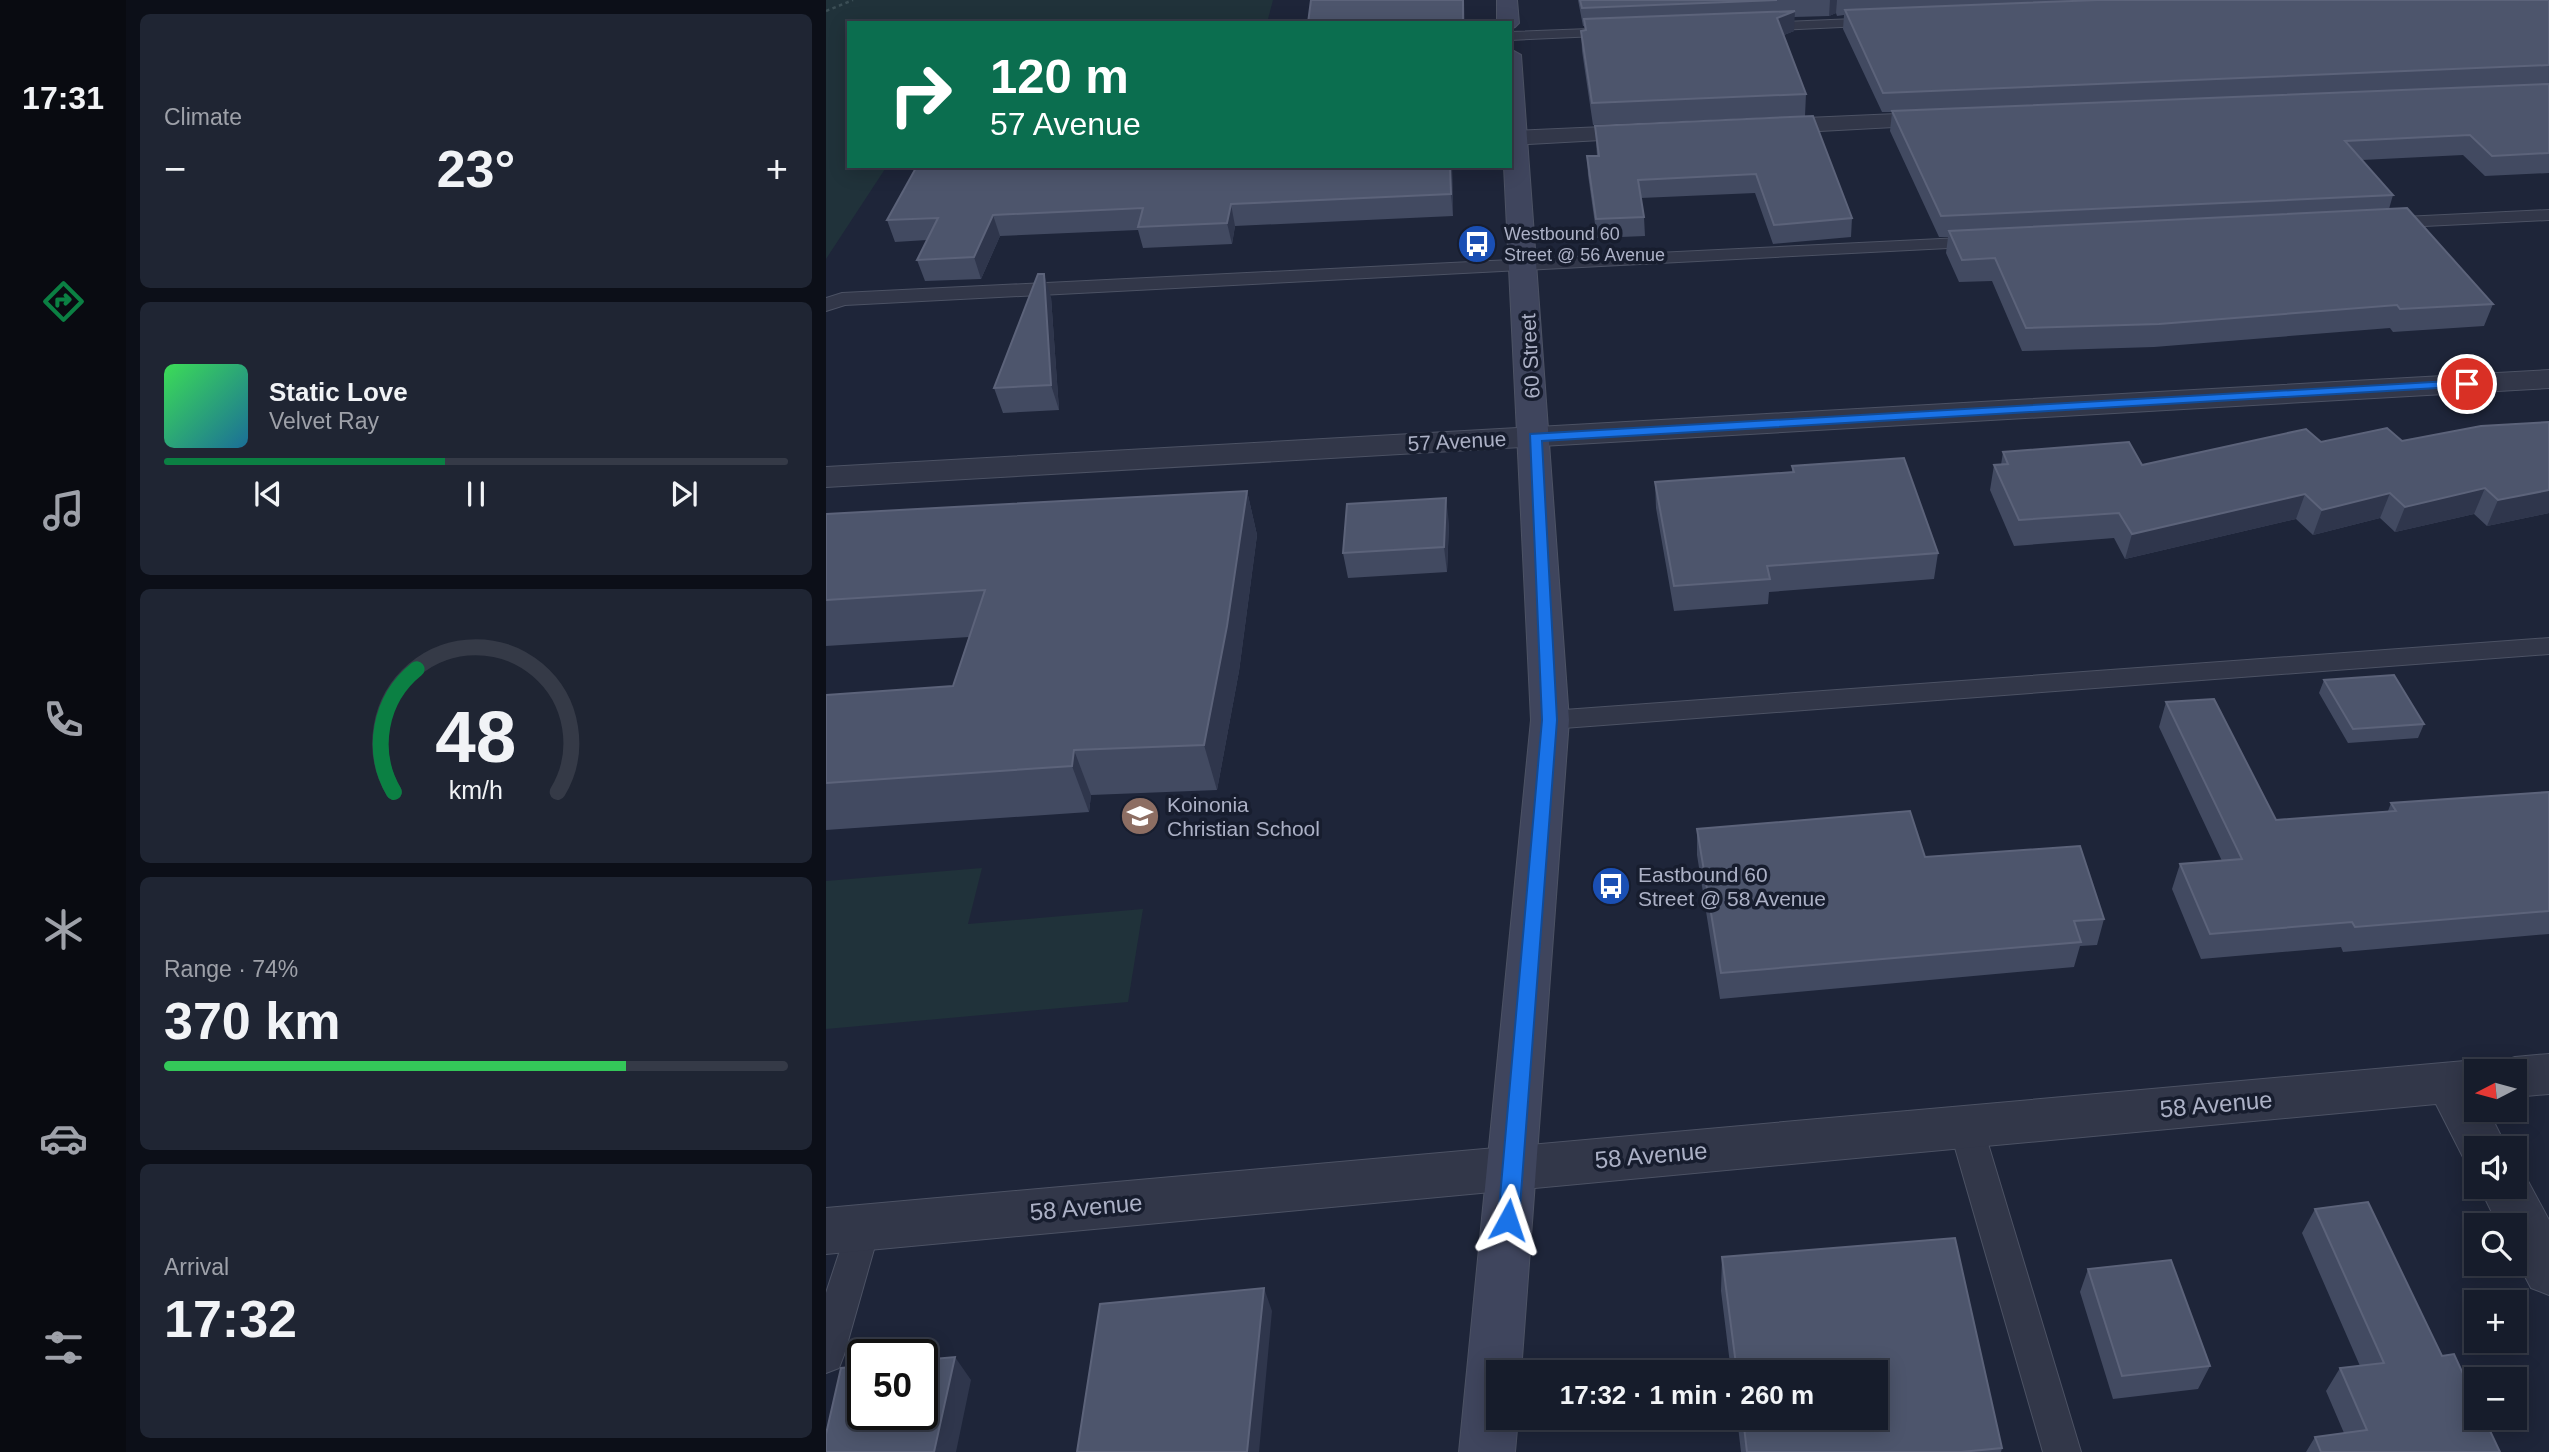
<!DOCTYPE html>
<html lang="en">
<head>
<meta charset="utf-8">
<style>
	:root { --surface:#161c2b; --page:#1f2533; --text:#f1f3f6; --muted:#9ea1a9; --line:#353a47; --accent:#0b8043 }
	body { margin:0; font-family:Helvetica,sans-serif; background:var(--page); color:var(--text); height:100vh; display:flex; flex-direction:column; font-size:26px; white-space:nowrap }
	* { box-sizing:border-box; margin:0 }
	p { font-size:23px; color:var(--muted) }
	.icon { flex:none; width:38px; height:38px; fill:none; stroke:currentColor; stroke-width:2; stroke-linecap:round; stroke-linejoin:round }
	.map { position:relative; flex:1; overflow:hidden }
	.side { display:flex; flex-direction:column; gap:14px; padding:14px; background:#0c0f18; width:700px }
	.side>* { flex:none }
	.banner { position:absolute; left:21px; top:21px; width:665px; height:147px; border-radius:0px; box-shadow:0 4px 18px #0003,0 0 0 2px var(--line); background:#0b6e4f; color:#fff; overflow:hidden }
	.needle { width:46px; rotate:264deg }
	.fabs { position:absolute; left:1638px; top:1059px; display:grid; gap:14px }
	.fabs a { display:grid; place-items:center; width:63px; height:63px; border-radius:0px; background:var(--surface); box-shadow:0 4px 18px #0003,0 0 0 2px var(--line); font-size:35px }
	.speed { position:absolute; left:21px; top:1339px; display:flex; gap:14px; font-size:35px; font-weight:700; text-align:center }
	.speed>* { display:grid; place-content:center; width:91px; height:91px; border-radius:50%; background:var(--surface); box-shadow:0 4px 18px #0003,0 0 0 2px var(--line); line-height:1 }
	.speed .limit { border:4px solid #111; border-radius:10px; background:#fff; color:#111 }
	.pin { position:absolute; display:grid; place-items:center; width:60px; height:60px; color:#fff; margin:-30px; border:4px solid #fff; border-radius:50%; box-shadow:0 2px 7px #0007 }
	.me { position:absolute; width:77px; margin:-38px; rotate:5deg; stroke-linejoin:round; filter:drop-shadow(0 0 5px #0008) }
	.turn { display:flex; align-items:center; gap:24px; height:147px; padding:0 28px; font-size:32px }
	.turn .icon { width:91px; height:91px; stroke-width:2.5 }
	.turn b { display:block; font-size:49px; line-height:60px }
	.big { font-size:52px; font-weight:800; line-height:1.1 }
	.side .card { flex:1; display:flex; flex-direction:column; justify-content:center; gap:10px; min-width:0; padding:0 24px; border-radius:10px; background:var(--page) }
	.side .dial { align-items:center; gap:0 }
	.dial svg { height:182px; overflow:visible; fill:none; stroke:var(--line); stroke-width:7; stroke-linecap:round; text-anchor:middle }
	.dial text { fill:var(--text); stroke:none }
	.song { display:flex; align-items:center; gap:21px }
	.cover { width:84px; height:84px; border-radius:10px; background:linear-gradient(135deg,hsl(130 70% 55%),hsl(200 70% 35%)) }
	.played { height:7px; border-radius:4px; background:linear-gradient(90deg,var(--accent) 45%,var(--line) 45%) }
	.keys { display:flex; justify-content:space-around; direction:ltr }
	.heat { display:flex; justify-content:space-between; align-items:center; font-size:38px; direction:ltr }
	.charge { height:10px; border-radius:5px; background:linear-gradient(90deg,#34c759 74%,var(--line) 0) }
	.trip { position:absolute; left:660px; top:1360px; width:402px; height:70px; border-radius:0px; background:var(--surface); box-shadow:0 4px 18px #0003,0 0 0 2px var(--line); font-weight:800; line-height:70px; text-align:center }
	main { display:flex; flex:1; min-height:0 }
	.tab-bar { display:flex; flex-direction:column; width:126px; justify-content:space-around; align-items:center; background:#090b11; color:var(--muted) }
	.tab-bar .icon { width:49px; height:49px }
	.tab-bar .selected { color:var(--accent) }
	.tab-bar b { font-size:32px; color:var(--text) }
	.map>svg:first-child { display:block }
	.green { fill:#20323a }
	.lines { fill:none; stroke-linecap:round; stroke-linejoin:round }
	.service-casing { stroke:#4c5264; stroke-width:2 }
	.minor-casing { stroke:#4c5264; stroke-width:2 }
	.secondary-casing { stroke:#4c5264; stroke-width:2 }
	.path { stroke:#3b4e55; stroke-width:2.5; stroke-dasharray:3.5 3.5; stroke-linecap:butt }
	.service { fill:#323749; fill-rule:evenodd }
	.minor { fill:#323749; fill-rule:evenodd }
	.secondary { fill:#3f455d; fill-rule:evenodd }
	.wall { fill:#424a61 }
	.shaded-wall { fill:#2f364c }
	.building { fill:#4d556c; stroke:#5c637a; stroke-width:2 }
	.route { fill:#1a73e8; stroke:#114b97; stroke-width:2 }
	.labels { text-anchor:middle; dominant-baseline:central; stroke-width:7; stroke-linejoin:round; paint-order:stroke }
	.far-poi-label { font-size:18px; fill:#acb1c6; stroke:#171d2e; text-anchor:start }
	.street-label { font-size:21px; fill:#acb1c6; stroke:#171d2e }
	.poi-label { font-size:21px; fill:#acb1c6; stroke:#171d2e; text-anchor:start }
	.near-street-label { font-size:24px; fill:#acb1c6; stroke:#171d2e }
</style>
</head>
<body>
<main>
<nav class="tab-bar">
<b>17:31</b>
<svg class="icon selected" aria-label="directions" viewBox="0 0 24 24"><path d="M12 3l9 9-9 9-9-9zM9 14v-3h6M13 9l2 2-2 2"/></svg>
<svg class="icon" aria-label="music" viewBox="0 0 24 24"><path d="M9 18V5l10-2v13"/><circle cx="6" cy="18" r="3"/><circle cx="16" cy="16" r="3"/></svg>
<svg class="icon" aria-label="phone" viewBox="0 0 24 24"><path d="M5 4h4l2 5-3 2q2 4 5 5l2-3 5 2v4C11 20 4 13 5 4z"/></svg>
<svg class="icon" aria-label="climate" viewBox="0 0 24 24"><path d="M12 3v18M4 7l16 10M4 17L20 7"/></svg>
<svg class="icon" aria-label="car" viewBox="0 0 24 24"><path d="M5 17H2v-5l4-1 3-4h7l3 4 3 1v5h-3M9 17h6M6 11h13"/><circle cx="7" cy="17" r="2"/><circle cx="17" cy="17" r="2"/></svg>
<svg class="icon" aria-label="filters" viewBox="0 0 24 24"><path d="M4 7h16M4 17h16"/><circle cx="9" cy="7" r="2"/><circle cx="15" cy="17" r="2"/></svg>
</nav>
<section class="side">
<div class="card"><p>Climate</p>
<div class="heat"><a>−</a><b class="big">23°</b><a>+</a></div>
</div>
<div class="card">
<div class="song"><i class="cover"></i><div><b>Static Love</b><p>Velvet Ray</p></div></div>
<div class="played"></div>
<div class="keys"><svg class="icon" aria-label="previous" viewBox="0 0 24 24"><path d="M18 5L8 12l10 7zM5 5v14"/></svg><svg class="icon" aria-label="pause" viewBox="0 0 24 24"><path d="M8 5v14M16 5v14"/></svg><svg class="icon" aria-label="next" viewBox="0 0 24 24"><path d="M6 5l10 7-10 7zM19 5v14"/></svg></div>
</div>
<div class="card dial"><svg viewBox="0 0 100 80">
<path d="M14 69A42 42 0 1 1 86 69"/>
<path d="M14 69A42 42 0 0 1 24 15" stroke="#0b8043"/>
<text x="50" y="56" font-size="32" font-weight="700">48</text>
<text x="50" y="72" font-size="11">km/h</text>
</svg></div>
<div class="card"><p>Range · 74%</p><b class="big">370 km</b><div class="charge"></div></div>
<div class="card"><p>Arrival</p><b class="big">17:32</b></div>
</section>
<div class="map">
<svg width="1723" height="1452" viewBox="0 0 1723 1452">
	<rect width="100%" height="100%" fill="#1e2539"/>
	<!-- green -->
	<path class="green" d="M0,0h447l-6,23h-418v143h38l-61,93z
		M156,868l-14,56 175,-15 -15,93 -302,27v-148z"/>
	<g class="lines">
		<!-- service casing -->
		<g class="service-casing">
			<path id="service" d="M1052,18l7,4 -2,3 -124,6 -7,-4 7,-4z
				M789,28l5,1v6l-110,5v-8z
				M1723,210v10l-166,8 -9,-5 9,-5z
				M1155,237l6,1 3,4 -3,4 -1142,59 -19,6v-13l16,-5z
				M1723,638v16l-999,75 -9,-3 -4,-6 4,-6 9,-3z
				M1140,1113l12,4 5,10 98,325h-38l-94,-325 5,-10z
				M37,1212l12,5 5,11 -36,127 -5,13 -13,5v-80l25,-76z"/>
		</g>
		<!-- minor casing -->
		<g class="minor-casing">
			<path id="minor" d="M1116,112l8,2 4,5 -4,5 -186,10 -8,-2 -4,-5 4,-5 8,-2z
				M822,125l8,2 4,5 -4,5 -146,8v-14z
				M1723,370v18l-1723,99v-20z
				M1723,1054v40l-34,3v-26h-39v39h12l19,38h-31v19l-10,-4 -30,-59 -1610,150v-46l1650,-148 17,6 2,4 3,-7 17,-6z
				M1689,1168l7,2 27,50v75l-18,-7 -16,-31v-32h-17l-19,-39h36z"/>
		</g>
		<!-- secondary casing -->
		<g class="secondary-casing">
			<path id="secondary" d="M671,0h20l2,23 -4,4 -5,2v-6h-13z
				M684,49l11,6 48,665 -48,652h-23v46h20l-3,34h-56l72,-732 -27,-554h6z"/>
		</g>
		<!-- path -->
		<path class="path" d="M0,11l27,-11"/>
		<!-- service -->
		<use href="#service" class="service"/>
		<!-- minor -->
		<use href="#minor" class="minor"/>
		<!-- secondary -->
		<use href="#secondary" class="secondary"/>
	</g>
	<!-- wall -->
	<path class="wall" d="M752,0h971v173l-64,3 -22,-21 -101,5 31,35 -4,14 104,95 -9,22 -91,6 -3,-4 -236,19 -132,4 -30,-70 -33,1 -13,-29 2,-16h-9l-49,-106 2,-19h-10l-39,-83 1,-14 -7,1 -1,-3 -7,3 -35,1v14l-10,4 22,59 -1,22 -212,9 -11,-74 -1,-20 4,-1 -1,-4h-1z
		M987,116l39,102 -1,19 -78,7 -18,-51 -114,5 3,19 1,19 -48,2 -9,-63 -1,-19h10l-2,-30z
		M626,166l1,50 -218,10 -3,18 -89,4 -5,-18 -138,6 -19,43 -56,2 -8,-21 10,-20 -32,2 -8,-22z
		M225,297l8,113 -56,3 -9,-25z
		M1723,422v91l-62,13 -13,-12 -79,18 -15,-14 -67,17 -17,-16 -171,40 -11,-21 -100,8 -24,-56 4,-25h7l2,-13 139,13 179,-23 81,-1z
		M966,466l146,87 -4,26 -165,13 -1,12 -94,7 -18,-103 -1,-26 137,-9z
		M421,491l10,44 -18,136 -22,119 -126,5 -2,17 -263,18v-135l127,-9 16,-49 -143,9v-132z
		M623,523l-2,49 -99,6 -5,-25z
		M1498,680l100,44 -6,14 -70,5 -29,-50z
		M1340,702l110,118 112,-9 3,-8 158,-11v142l-206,18 -2,-5 -140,12 -29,-70 8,-25 42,-3 -63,-134z
		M871,829l228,28 179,62 -7,26 -17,1 -6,21 -354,32 -23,-144z
		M1489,1209l127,147 58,96h-194l9,-15 29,-4 -18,-42 14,-23 20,-2 -58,-133z
		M896,1257l280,191 -1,4h-260l-4,-34h139v-46h-145l-10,-81z
		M1262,1269l122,97 -12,23 -85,10 -33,-107z"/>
	<!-- shaded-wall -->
	<path class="shaded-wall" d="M637,0h1l1,23h-2z
		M1004,0h7l-1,13 -7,3z
		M969,11l-1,20 -18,7 1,-20z
		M624,166h2l1,50 -2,-22z
		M405,204l4,22 -3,18 -5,-21z
		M167,215l7,21 -19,43 -7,-22z
		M218,274l7,23 8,113 -8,-25z
		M1659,488l-11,26 -79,18 10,-25z
		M1723,490v23l-62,13 11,-26z
		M421,491l10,44 -18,136 -22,119 -13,-45z
		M1564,493l-10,25 -67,17 9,-25z
		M1479,494l-9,25 -171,40 7,-25z
		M620,498l3,25 -2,49 -3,-25z
		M248,750l17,45 -2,17 -17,-46z
		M438,1288l8,23 -13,141h-12z
		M129,1357l16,23 -15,72h-22z"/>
	<!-- building -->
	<path class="building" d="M485,0h152v23h-155z
		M754,0h197l-195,8z
		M1272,0h451v65l-666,28 -38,-83z
		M969,11l-18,7 29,76 -214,9 -11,-72 5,-1 -2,-11z
		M1723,84v69l-57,3 -22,-21 -125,6 48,54 -452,21 -49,-105z
		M987,116l39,102 -78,7 -18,-51 -118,6 6,37 -48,2 -9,-63h12l-4,-30z
		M91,166h533l1,28 -220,10 -4,19 -89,4 5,-19 -150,7 -19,42 -57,3 21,-42 -51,2z
		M1581,208l86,96 -93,5 -3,-4 -238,19 -133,4 -31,-70 -33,2 -13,-29z
		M212,274h6l7,111 -57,3z
		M1723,422v68l-51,10 -13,-12 -80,19 -15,-14 -68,17 -17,-16 -173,40 -13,-21 -100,7 -25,-55 14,-1 -5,-12 126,-10 13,23 164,-36 15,13 66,-14 15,13 79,-15z
		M1078,458l34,95 -171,13 3,13 -96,7 -19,-104 139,-10 -2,-6z
		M421,491l-20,135 -23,119 -130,5 -2,16 -246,17v-88l127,-9 32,-96 -159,10v-86z
		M620,498l-2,49 -101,6 4,-49z
		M1568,675l30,49 -71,5 -29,-49z
		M1388,699l62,121 120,-9 -5,-8 158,-11v119l-194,16 -3,-5 -142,12 -30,-70 62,-5 -76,-157z
		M1084,811l15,46 155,-11 24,73 -30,2 7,21 -360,31 -24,-144z
		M1542,1202l74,154 12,-2 22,48v16h8l16,34h-179l-6,-15 52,-7 -27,-62 44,-5 -69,-154z
		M1129,1238l47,210 -41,4h-214l-4,-34h133v-46h-139l-15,-115z
		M1345,1260l39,106 -88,10 -34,-107z
		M438,1288l-17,164h-170l23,-148z
		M129,1357l-21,95h-108v-18l15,-66 22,-2v48h59v-54z"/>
	<!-- route -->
	<path class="route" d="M1641,380l6,4 -2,2 -929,55 15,279 -38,500 -3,7 -8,2 -7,-2 -3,-7 44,-500 -12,-286z"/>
	<!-- icons -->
	<defs>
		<g id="bus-disc" transform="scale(2.0125)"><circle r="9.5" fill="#1a4fb4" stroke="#171d2e"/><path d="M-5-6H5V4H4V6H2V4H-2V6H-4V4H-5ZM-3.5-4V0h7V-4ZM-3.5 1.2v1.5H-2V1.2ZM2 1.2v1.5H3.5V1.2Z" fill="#fff"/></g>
		<g id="school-disc" transform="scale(2.0125)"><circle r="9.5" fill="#8d6e63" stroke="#171d2e"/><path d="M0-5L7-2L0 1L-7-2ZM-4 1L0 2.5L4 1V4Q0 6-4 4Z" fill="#fff"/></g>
	</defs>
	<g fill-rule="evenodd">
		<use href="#bus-disc" x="651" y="244"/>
		<use href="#school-disc" x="314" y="816"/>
		<use href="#bus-disc" x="785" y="886"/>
	</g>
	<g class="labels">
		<!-- far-poi labels -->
		<g class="far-poi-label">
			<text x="678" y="234">Westbound 60<tspan x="678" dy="21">Street @ 56 Avenue</tspan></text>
		</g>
		<!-- street labels -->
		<g class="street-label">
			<text transform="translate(704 356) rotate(-93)">60 Street</text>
			<text transform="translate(631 441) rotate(-3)">57 Avenue</text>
		</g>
		<!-- poi labels -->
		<g class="poi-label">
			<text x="341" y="804">Koinonia<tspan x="341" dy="24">Christian School</tspan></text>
			<text x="812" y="874">Eastbound 60<tspan x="812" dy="24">Street @ 58 Avenue</tspan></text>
		</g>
		<!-- near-street labels -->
		<g class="near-street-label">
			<text transform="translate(1390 1104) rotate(-5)">58 Avenue</text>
			<text transform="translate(825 1155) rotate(-5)">58 Avenue</text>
			<text transform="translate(260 1207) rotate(-5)">58 Avenue</text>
		</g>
	</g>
</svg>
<div class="fabs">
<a><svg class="needle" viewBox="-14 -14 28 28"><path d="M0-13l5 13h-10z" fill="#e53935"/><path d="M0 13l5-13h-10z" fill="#9ea1a9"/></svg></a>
<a><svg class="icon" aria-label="sound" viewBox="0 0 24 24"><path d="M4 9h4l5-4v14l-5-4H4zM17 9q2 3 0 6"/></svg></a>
<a><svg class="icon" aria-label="search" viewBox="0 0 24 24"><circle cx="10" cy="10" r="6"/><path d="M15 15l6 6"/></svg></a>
<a>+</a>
<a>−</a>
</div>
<div class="speed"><div class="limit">50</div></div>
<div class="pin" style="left:1641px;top:384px;background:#d93025"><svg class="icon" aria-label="arrive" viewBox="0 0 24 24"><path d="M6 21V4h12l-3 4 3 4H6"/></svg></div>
<svg class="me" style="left:682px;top:1220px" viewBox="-20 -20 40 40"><path d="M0-17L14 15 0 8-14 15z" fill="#1a73e8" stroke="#fff" stroke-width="4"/></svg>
<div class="trip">17:32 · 1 min · 260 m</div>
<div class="banner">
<div class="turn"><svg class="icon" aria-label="right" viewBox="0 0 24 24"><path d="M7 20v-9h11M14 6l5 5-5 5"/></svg><div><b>120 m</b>57 Avenue</div></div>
</div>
</div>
</main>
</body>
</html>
